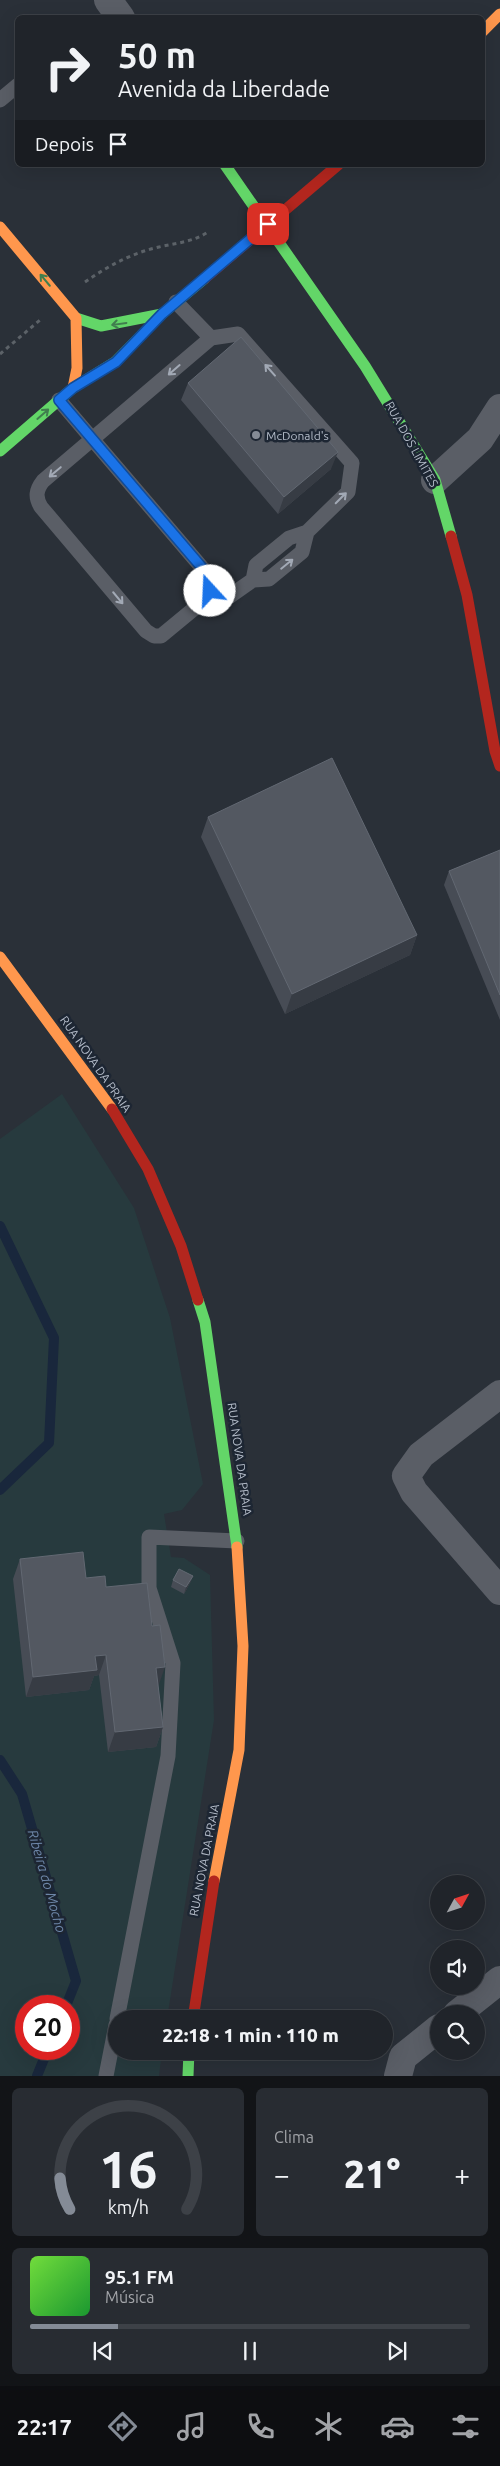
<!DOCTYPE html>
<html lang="pt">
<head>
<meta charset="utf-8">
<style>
	:root { --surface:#20242a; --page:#282c32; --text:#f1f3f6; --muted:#a2a4a8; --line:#3d4147; --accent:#848b96 }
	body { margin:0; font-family:Ubuntu,sans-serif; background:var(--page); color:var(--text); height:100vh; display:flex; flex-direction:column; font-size:19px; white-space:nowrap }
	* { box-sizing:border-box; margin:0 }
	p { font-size:16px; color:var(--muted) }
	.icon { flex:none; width:28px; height:28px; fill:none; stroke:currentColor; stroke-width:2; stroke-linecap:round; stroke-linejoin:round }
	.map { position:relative; height:2076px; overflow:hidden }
	.drawer { display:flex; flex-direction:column; gap:12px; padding:12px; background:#121417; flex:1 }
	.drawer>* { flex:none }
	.guide { position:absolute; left:15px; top:15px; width:470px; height:152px; border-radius:8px; box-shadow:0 5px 20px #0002,0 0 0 1px var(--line); background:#20242a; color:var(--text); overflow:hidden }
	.needle { width:32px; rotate:50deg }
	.tools { position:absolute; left:430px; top:1875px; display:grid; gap:10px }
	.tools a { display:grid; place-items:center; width:55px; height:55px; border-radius:50%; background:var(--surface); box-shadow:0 5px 20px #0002,0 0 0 1px var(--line); font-size:25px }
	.speed { position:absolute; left:15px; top:1995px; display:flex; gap:10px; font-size:25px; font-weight:700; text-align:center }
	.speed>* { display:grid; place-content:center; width:65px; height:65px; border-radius:50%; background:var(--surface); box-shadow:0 5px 20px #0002,0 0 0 1px var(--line); line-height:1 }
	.speed .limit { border:8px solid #d22; background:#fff; color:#111 }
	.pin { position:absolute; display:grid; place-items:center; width:42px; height:42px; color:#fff; margin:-21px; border-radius:10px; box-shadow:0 2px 8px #0006 }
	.me { position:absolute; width:55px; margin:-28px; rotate:340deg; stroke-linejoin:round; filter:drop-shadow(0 0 4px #0008) }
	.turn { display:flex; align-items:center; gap:18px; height:105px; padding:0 20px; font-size:22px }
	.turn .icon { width:65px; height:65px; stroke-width:2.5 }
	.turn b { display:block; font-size:35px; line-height:42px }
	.then { display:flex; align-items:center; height:48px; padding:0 20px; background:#0003; gap:10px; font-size:19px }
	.big { font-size:38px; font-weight:800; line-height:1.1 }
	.drawer .widget { flex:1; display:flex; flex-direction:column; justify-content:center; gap:8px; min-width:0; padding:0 18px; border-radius:8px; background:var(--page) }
	.drawer .dial { align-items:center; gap:0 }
	.dial svg { height:130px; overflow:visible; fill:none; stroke:var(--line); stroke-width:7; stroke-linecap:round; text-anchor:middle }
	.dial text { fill:var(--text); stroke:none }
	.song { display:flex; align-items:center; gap:15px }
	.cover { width:60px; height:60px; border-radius:8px; background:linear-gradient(135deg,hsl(100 70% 55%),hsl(130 70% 35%)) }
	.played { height:5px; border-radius:2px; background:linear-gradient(90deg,var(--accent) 20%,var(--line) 20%) }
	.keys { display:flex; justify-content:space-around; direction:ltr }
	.heat { display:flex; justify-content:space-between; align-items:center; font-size:28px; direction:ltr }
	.drawer .tiles { flex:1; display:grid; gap:12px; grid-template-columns:1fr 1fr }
	.widget:last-child { grid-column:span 2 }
	.trip { position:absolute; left:108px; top:2010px; width:285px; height:50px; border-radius:25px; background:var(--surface); box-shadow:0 5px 20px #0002,0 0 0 1px var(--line); font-weight:800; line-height:50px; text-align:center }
	.menu { display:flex; height:80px; justify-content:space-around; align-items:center; background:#0d0e11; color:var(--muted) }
	.menu .icon { width:35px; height:35px }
	.menu .selected { color:var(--accent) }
	.menu b { font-size:22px; color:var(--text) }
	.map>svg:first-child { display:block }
	.green { fill:#273a3e; fill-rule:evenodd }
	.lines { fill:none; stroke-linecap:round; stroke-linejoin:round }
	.stream { stroke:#19273c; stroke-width:10 }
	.path { stroke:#5c6268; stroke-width:3; stroke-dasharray:4 4; stroke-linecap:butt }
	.lane { stroke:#5a5e66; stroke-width:15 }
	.street { stroke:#5a5e66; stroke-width:28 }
	.fast { stroke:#63d668; stroke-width:11 }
	.slow { stroke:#ff974d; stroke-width:11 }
	.jam { stroke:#b3261e; stroke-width:11 }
	.wall { fill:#474c55 }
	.shaded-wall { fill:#373c44 }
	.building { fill:#535861; stroke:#626872 }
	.oneway { stroke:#407e4e }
	.oneway2 { stroke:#a2a9b5 }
	.route-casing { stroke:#114b97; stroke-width:12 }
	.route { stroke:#1a73e8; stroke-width:9 }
	.poi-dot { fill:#848b96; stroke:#1d2633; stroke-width:2 }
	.labels { text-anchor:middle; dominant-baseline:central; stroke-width:5; stroke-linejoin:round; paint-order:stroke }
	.poi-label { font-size:12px; fill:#b4bcc9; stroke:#1d2633; text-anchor:start }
	.street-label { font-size:12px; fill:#b4bcc9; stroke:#1d2633 }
	.water-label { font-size:14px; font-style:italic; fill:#6d86a8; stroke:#1d2633 }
</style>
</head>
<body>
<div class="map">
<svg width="500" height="2076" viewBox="0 0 500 2076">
	<rect width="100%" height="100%" fill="#2a3038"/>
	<!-- green -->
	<path class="green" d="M62,1094l72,114 36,110 33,166 -21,26 -18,4 7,43 13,1 26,17 4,145 -47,299h-51v32h46l-3,25h-159v-937zM26,2006h43v43h-43z"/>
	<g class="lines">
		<!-- stream -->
		<path class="stream" d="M0,1226l54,112 -5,105 -49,47
			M0,1760l22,34 54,187 -10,25
			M37,2076l11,-27"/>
		<!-- path -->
		<path class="path" d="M85,282c23,-16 47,-29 74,-35 17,-4 34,-5 49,-15
			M0,354l40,-34"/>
		<!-- lane -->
		<path class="lane" d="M0,100l18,-15
			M176,302l35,36
			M59,400l145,170c6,11 8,17 3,28l-46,38h-7l-8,-5 -105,-124c-6,-10 -5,-17 2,-26l168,-143 27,-4 114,129 -4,29 -41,40 -18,6 -33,27 -3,15
			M207,598l23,-2 23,-16 16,-1 33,-27 5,-20
			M117,2019l51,-263 5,-93 -24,-75v-51l88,4
			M106,2076l10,-51"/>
		<!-- street -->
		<path class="street" d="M108,0l13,18
			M435,480l45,-41 20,-31
			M500,1394l-79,61 -15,21 8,16 86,99
			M457,2014l43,-34
			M398,2076l5,-19 36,-29"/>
		<!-- fast -->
		<path class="fast" d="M225,165l140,201 70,114 16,56
			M76,318l25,8 61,-12
			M0,451l73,-63 42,-26 47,-48 42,-35
			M198,1300l7,22 32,225
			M188,2076l1,-25"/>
		<!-- slow -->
		<path class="slow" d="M482,32l18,-18
			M0,227l76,91 1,50 -4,20
			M0,957l112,152
			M214,1881l25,-131 4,-104 -6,-99"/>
		<!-- jam -->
		<path class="jam" d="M204,279l134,-114
			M451,536l16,59 28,156 5,15
			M112,1109l36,60 33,77 17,54
			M193,2019l21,-138"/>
	</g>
	<!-- wall -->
	<path class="wall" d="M188,383l143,86 -53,45 -97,-114z
		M208,817l209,118 -7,20 -125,59 -84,-177z
		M500,850v170l-56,-135 5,-14z
		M20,1559l66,19 20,9 52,98 5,42 -7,20 -48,5 -9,-77 -5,1 -5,14 -63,7 -13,-118z
		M193,1576l-3,7 -6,11 -13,-7 2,-7z"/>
	<!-- shaded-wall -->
	<path class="shaded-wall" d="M338,452l-7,17 -53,45 6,-17z
		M417,935l-7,20 -125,59 7,-20z
		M193,1576l-3,7 -6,11 2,-7z
		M106,1655l-7,20 -5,1 -5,14 -63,7 7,-20 62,-21z
		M165,1667l-7,20 -2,-19z
		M163,1727l-7,20 -48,5 7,-20z"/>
	<!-- building -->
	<path class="building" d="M241,337l97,115 -54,45 -96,-114z
		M332,758l85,177 -125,59 -84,-177z
		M500,850v145l-51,-124z
		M83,1552l3,26 19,-2 1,11 41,-4 5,43 8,-1 5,42 -9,1 7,59 -48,5 -9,-77 -11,1 2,14 -64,7 -13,-118z
		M179,1569l14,7 -7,11 -13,-7z"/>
	<!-- one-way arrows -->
	<defs><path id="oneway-shaft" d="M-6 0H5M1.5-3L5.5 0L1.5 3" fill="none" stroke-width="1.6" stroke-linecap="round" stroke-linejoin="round" transform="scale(1.25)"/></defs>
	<g class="oneway">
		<use href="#oneway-shaft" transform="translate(45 280) rotate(-130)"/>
		<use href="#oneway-shaft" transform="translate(119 324) rotate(172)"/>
		<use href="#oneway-shaft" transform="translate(43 414) rotate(-41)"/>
	</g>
	<g class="oneway2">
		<use href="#oneway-shaft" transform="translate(174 370) rotate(139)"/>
		<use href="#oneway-shaft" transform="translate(270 370) rotate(-132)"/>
		<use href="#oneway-shaft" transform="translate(55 472) rotate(140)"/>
		<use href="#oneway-shaft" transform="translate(341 498) rotate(-45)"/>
		<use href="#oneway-shaft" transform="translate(287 564) rotate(-39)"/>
		<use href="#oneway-shaft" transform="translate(118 598) rotate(50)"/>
	</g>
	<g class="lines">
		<!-- route casing -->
		<g class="route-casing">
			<path id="route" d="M210,591l-1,-11 -5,-10 -145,-170 14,-12 43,-26 46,-48 106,-90"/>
		</g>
		<!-- route -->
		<use href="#route" class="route"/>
	</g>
	<!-- markers -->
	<circle class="poi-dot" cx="256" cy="435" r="5"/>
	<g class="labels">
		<!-- poi labels -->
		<g class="poi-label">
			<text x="266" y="435">McDonald's</text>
		</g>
		<!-- street labels -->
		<g class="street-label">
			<text transform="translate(412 444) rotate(61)">RUA DOS LIMITES</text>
			<text transform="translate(96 1064) rotate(55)">RUA NOVA DA PRAIA</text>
			<text transform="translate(240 1459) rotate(82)">RUA NOVA DA PRAIA</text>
			<text transform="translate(204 1860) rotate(-79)">RUA NOVA DA PRAIA</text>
		</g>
		<!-- water labels -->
		<g class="water-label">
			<text transform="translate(47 1881) rotate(74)">Ribeira do Mocho</text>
		</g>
	</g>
</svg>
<div class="tools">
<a><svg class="needle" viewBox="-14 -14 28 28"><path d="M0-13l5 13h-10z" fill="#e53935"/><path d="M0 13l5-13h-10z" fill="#a2a4a8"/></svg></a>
<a><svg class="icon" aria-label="sound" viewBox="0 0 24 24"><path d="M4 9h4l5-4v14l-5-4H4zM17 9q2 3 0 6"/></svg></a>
<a><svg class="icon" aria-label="search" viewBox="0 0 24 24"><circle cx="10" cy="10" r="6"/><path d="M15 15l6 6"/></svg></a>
</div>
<div class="speed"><div class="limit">20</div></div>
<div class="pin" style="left:268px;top:224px;background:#d93025"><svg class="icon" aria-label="arrive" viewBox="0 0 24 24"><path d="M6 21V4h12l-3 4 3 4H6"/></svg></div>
<svg class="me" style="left:210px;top:591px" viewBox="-20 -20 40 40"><circle r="19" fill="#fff"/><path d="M0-13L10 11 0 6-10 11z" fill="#1a73e8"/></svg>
<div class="trip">22:18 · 1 min · 110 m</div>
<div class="guide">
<div class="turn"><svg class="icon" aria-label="right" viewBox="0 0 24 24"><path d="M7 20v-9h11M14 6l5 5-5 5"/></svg><div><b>50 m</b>Avenida da Liberdade</div></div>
<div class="then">Depois<svg class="icon" aria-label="arrive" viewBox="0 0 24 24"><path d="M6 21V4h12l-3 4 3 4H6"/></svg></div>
</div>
</div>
<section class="drawer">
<div class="tiles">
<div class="widget dial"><svg viewBox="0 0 100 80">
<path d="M14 69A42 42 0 1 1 86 69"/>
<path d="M14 69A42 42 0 0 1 8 50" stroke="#848b96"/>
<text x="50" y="56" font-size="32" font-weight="700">16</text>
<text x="50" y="72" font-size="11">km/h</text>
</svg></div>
<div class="widget"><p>Clima</p>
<div class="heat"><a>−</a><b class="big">21°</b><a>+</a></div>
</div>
<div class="widget">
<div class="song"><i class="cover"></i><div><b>95.1 FM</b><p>Música</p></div></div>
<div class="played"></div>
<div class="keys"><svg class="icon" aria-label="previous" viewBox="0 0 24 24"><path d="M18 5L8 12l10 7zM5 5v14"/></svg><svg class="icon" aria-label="pause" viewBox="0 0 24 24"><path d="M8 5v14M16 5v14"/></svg><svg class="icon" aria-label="next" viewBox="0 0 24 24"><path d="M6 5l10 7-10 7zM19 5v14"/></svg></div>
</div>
</div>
</section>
<nav class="menu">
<b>22:17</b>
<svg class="icon selected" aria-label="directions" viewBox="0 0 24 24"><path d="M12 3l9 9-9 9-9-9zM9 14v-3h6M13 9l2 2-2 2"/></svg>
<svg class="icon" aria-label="music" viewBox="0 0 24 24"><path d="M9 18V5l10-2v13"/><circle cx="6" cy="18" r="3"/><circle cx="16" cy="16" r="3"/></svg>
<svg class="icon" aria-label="phone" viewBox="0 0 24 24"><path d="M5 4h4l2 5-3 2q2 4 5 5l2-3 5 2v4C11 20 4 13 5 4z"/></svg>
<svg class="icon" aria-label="climate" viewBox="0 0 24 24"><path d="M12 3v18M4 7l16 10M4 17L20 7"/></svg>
<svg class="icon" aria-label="car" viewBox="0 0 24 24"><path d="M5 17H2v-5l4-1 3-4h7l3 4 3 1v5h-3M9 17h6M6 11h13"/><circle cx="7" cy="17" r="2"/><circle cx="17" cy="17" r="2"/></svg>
<svg class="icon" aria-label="filters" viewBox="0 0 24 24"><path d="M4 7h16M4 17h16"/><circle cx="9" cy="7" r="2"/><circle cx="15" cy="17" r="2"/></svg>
</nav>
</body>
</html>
